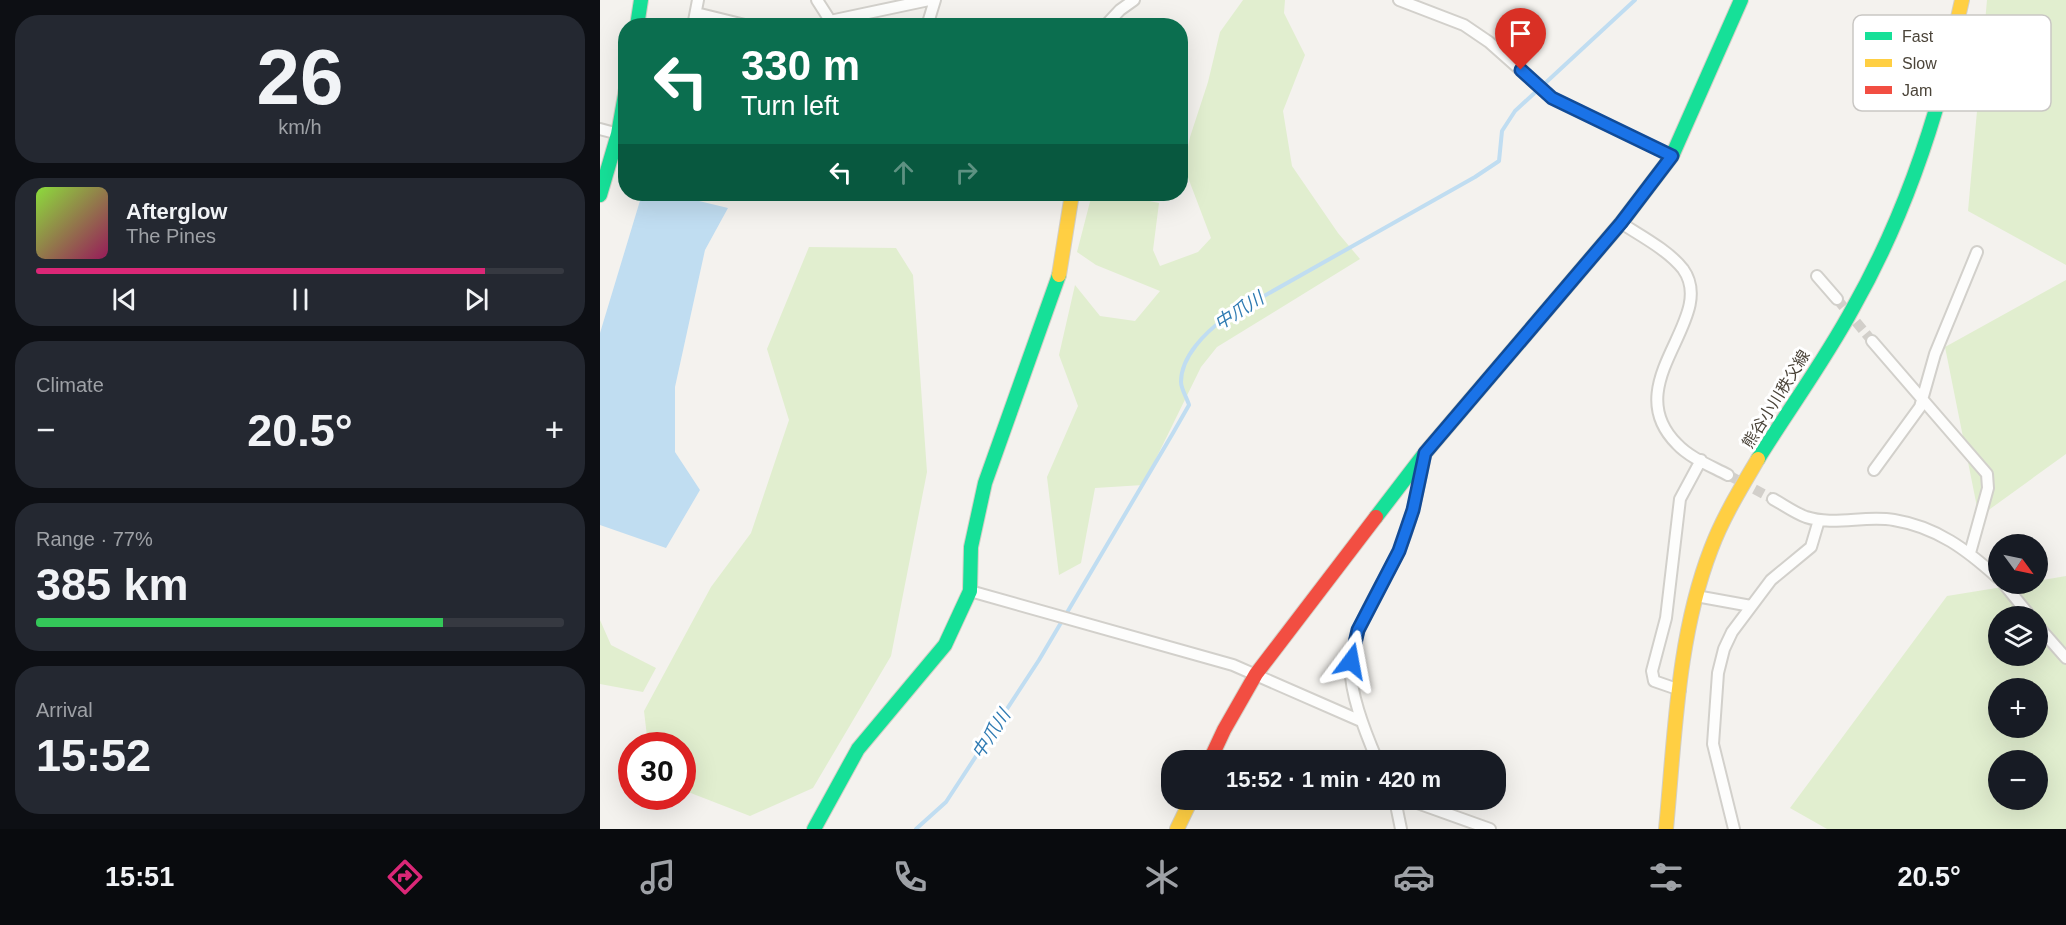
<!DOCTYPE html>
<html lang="en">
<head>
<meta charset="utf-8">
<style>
	:root { --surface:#171b24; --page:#242831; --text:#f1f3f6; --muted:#9ea1a6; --line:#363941; --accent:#db2777 }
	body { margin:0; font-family:Helvetica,"Noto Sans JP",sans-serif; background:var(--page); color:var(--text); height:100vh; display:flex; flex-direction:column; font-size:22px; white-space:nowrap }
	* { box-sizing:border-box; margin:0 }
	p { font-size:20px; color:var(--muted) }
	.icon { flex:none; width:33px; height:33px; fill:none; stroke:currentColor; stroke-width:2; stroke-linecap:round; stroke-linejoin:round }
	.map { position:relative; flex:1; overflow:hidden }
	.panel { display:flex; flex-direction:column; gap:15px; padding:15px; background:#0d0f14; width:600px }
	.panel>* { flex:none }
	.hud { position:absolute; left:18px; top:18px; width:570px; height:183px; border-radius:24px; box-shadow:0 6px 24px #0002; background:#0b6e4f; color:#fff; overflow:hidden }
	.needle { width:39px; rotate:123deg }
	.fabs { position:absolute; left:1388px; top:534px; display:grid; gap:12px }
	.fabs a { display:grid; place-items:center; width:60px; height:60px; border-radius:50%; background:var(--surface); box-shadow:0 6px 24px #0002; font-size:30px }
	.speed { position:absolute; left:18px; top:732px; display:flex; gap:12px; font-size:30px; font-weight:700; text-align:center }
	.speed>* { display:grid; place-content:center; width:78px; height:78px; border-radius:50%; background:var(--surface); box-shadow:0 6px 24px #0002; line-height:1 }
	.speed .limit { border:9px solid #d22; background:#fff; color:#111 }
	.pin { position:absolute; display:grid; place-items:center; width:51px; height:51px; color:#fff; margin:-62px -26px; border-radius:50% 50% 50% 0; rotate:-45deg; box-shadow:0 0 6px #0007 }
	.pin .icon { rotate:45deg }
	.me { position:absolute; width:66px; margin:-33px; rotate:13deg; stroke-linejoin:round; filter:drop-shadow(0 0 4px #0008) }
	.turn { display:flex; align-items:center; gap:21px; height:126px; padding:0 24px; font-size:27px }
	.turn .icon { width:78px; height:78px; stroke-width:2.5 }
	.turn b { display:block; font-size:42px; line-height:51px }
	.lanes { display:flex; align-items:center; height:57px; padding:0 24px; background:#0003; justify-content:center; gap:30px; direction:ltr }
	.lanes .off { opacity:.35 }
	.big { font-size:45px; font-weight:700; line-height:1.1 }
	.panel .card { flex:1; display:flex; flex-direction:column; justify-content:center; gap:9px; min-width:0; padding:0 21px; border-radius:24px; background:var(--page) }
	.panel .dial { align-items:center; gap:0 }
	.dial b { font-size:78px; line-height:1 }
	.song { display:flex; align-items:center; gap:18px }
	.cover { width:72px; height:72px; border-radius:9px; background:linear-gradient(135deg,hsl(90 70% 55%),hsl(330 70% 35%)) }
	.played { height:6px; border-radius:3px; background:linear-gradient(90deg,var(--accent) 85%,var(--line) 85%) }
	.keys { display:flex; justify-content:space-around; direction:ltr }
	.heat { display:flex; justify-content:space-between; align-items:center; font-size:33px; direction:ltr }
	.charge { height:9px; border-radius:4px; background:linear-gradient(90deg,#34c759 77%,var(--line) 0) }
	.trip { position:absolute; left:561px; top:750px; width:345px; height:60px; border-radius:24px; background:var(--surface); box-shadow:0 6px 24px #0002; font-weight:700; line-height:60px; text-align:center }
	.tabs { display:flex; height:96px; justify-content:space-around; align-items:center; background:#090b0e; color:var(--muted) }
	.tabs .icon { width:42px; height:42px }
	.tabs .on { color:var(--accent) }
	.tabs b { font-size:27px; color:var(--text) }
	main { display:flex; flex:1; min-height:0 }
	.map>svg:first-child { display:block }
	.green { fill:#e1eecf; fill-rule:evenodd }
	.water { fill:#c0ddf1 }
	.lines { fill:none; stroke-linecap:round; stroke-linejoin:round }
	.stream { stroke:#c0ddf1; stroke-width:4 }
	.street-tunnel { stroke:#d2cfca; stroke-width:10; stroke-dasharray:10 5; stroke-linecap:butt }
	.street-casing { stroke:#d2d0cb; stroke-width:14 }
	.fast-casing { stroke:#d3cfc5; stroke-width:16 }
	.slow-casing { stroke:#d3cfc5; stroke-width:16 }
	.jam-casing { stroke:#d3cfc5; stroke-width:16 }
	.street { stroke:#fdfdfc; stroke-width:10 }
	.fast { stroke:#16e098; stroke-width:14 }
	.slow { stroke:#ffcf43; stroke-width:14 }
	.jam { stroke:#f24e42; stroke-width:14 }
	.route-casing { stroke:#114b97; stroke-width:15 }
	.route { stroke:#1a73e8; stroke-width:10 }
	.labels { text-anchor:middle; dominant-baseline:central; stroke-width:6; stroke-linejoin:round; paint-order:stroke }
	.street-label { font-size:16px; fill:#4b4439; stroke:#fff }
	.water-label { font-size:18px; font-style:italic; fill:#2e7ab2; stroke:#fff }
	.key { fill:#fff; stroke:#c9c7c4; stroke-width:1.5 }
	.key-label { font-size:16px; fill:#4b4439 }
</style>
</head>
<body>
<main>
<section class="panel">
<div class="card dial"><b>26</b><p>km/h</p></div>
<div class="card">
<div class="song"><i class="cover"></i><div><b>Afterglow</b><p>The Pines</p></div></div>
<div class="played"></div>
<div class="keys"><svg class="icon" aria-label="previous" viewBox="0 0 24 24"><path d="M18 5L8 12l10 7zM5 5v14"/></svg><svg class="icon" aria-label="pause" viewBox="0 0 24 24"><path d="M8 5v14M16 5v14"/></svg><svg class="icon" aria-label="next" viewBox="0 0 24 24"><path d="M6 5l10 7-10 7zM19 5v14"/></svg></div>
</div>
<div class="card"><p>Climate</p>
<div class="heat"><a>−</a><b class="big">20.5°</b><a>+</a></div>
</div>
<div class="card"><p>Range · 77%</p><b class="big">385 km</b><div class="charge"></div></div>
<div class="card"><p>Arrival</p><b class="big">15:52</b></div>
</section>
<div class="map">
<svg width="1466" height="829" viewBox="0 0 1466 829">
	<rect width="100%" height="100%" fill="#f4f2ee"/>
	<!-- green -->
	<path class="green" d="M643,0h42l-1,13 21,42 -22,56 9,55 46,67 22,26 -143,88 -16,20 -58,118 -48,3 -14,75 -22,12 -12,-98 31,-71 -19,-51 16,-70 25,31 35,5 25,-30 -64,-26 -19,-13 15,-58h25l42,9 -6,47 7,16 38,-14 13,-14 -27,-71 6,-30 18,-55 12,-50z
		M1387,0h79v265l-98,-54z
		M209,247l87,1 17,27 14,197 -36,184 -78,132 -63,28 -67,-26 -1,-44 -34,-1 -4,-34 67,-124 40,-54 38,-113 -22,-71z
		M1466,280v174l-87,63 -34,-170z
		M1466,576v253h-239l-37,-21 157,-212 74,-12h16v-3zM1398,616h39v40h-39zM1398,688h39v40h-39zM1398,760h39v40h-39z
		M0,620l11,25 45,23 -13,24 -43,-8z"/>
	<!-- water -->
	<path class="water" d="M42,194h28l58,14 -23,42 -30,137v65l25,38 -34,58 -66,-23v-192z"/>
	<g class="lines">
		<!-- stream -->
		<path class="stream" d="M316,829l30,-27 93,-142 134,-227 16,-28c-2,-7 -8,-16 -8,-23 0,-26 25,-50 44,-64l250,-141 24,-16 3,-30 13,-20 120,-111"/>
		<!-- street-tunnel -->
		<path class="street-tunnel" d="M1237,299l35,42
			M1128,475l45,24"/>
		<!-- street casing -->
		<g class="street-casing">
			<path id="street" d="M217,0l16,25
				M799,0l65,25 25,17 63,56 120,58
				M96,13l53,13
				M230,21l99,-21
				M93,26l5,-26
				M327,26l8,-26
				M505,26l15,-16 14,-10
				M0,129l26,7
				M274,194h3
				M1021,223c20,13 47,27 62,46 36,50 -67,114 -6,175 13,14 34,22 51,31
				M1217,276l20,23
				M1272,341l115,133 1,14 -18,65
				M1274,470l46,-63 15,-53 42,-102
				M1173,499c11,6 22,14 33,18 27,9 60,-2 88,3 43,7 73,30 104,58
				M1404,584l26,32
				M370,591l263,74 128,56
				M1096,596l55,10
				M1437,625l29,33
				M1080,690l-26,-9 -2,-10 14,-53 14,-119 21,-39
				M777,760c-11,-26 -30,-72 -26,-102 6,-37 30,-71 47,-105 14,-30 20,-64 27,-97
				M795,800l6,29
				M809,800l81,29
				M1134,829l-21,-85 5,-71 6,-24 8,-17 39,-52 40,-33 8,-27"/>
		</g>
		<!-- fast casing -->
		<g class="fast-casing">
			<path id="fast" d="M37,26l4,-26
				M0,195l18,-61 8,-45
				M1158,459c31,-50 67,-99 95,-151 39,-69 68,-144 89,-220
				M776,517l49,-64 196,-230 51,-67 69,-156
				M214,829l44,-80 87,-104 25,-54 1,-44 14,-64 74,-208"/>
		</g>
		<!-- slow casing -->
		<g class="slow-casing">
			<path id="slow" d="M1342,88l20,-88
				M459,275l13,-81
				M577,829l14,-29
				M1066,829c9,-93 11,-192 45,-280 12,-32 30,-61 47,-90"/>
		</g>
		<!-- jam casing -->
		<g class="jam-casing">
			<path id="jam" d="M610,760l14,-30 32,-56 120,-157"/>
		</g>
		<!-- street -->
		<use href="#street" class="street"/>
		<!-- fast -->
		<use href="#fast" class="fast"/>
		<!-- slow -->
		<use href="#slow" class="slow"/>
		<!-- jam -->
		<use href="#jam" class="jam"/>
	</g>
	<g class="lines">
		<!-- route casing -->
		<g class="route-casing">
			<path id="route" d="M751,661l7,-31 41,-79 14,-41 12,-57 196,-230 51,-67 -120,-58 -31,-28"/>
		</g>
		<!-- route -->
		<use href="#route" class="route"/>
	</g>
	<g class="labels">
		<!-- street labels -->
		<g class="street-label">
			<text transform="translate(1176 399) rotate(-58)">熊谷小川秩父線</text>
		</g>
		<!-- water labels -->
		<g class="water-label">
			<text transform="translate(639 311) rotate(-32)">中爪川</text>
			<text transform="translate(391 734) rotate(-57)">中爪川</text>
		</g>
	</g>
	<!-- legend -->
	<rect x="1253" y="15" width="198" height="96" rx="9" class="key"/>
	<rect x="1265" y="32" width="27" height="8" fill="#16e098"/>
	<rect x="1265" y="59" width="27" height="8" fill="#ffcf43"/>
	<rect x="1265" y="86" width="27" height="8" fill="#f24e42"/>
	<g class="key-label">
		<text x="1302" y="42">Fast</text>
		<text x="1302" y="69">Slow</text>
		<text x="1302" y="96">Jam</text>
	</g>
</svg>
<div class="fabs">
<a><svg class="needle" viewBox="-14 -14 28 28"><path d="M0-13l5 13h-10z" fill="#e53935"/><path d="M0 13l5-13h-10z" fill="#9ea1a6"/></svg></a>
<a><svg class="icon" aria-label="layers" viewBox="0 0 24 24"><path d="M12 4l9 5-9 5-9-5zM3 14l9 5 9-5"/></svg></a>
<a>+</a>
<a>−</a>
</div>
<div class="speed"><div class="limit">30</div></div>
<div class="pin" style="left:921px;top:70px;background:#d93025"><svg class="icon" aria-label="arrive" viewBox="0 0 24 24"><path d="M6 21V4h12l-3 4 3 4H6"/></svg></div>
<svg class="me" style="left:751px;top:661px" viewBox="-20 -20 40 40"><path d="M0-17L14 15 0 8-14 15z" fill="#1a73e8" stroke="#fff" stroke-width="4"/></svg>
<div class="trip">15:52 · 1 min · 420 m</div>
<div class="hud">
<div class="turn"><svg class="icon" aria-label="left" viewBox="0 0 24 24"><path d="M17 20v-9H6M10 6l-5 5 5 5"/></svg><div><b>330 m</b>Turn left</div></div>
<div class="lanes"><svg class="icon" aria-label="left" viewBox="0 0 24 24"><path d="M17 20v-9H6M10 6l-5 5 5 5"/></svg><svg class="icon off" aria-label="ahead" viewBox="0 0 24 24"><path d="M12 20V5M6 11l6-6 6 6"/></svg><svg class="icon off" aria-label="right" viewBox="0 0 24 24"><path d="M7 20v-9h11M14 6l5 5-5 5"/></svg></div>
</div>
</div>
</main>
<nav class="tabs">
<b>15:51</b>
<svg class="icon on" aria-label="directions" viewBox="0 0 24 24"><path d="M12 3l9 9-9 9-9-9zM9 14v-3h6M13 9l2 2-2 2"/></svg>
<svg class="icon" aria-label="music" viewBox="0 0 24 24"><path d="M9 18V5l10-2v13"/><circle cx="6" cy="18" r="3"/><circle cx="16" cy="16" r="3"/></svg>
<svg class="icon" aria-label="phone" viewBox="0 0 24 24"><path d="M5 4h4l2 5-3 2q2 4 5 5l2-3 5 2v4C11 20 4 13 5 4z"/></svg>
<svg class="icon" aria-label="climate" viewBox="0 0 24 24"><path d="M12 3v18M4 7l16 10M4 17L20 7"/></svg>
<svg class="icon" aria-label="car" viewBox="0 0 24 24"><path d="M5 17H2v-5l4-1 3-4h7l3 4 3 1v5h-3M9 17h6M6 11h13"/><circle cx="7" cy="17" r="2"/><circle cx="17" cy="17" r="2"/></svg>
<svg class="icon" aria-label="filters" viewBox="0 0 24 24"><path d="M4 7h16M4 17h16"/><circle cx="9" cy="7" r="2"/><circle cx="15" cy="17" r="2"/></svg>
<b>20.5°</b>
</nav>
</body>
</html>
